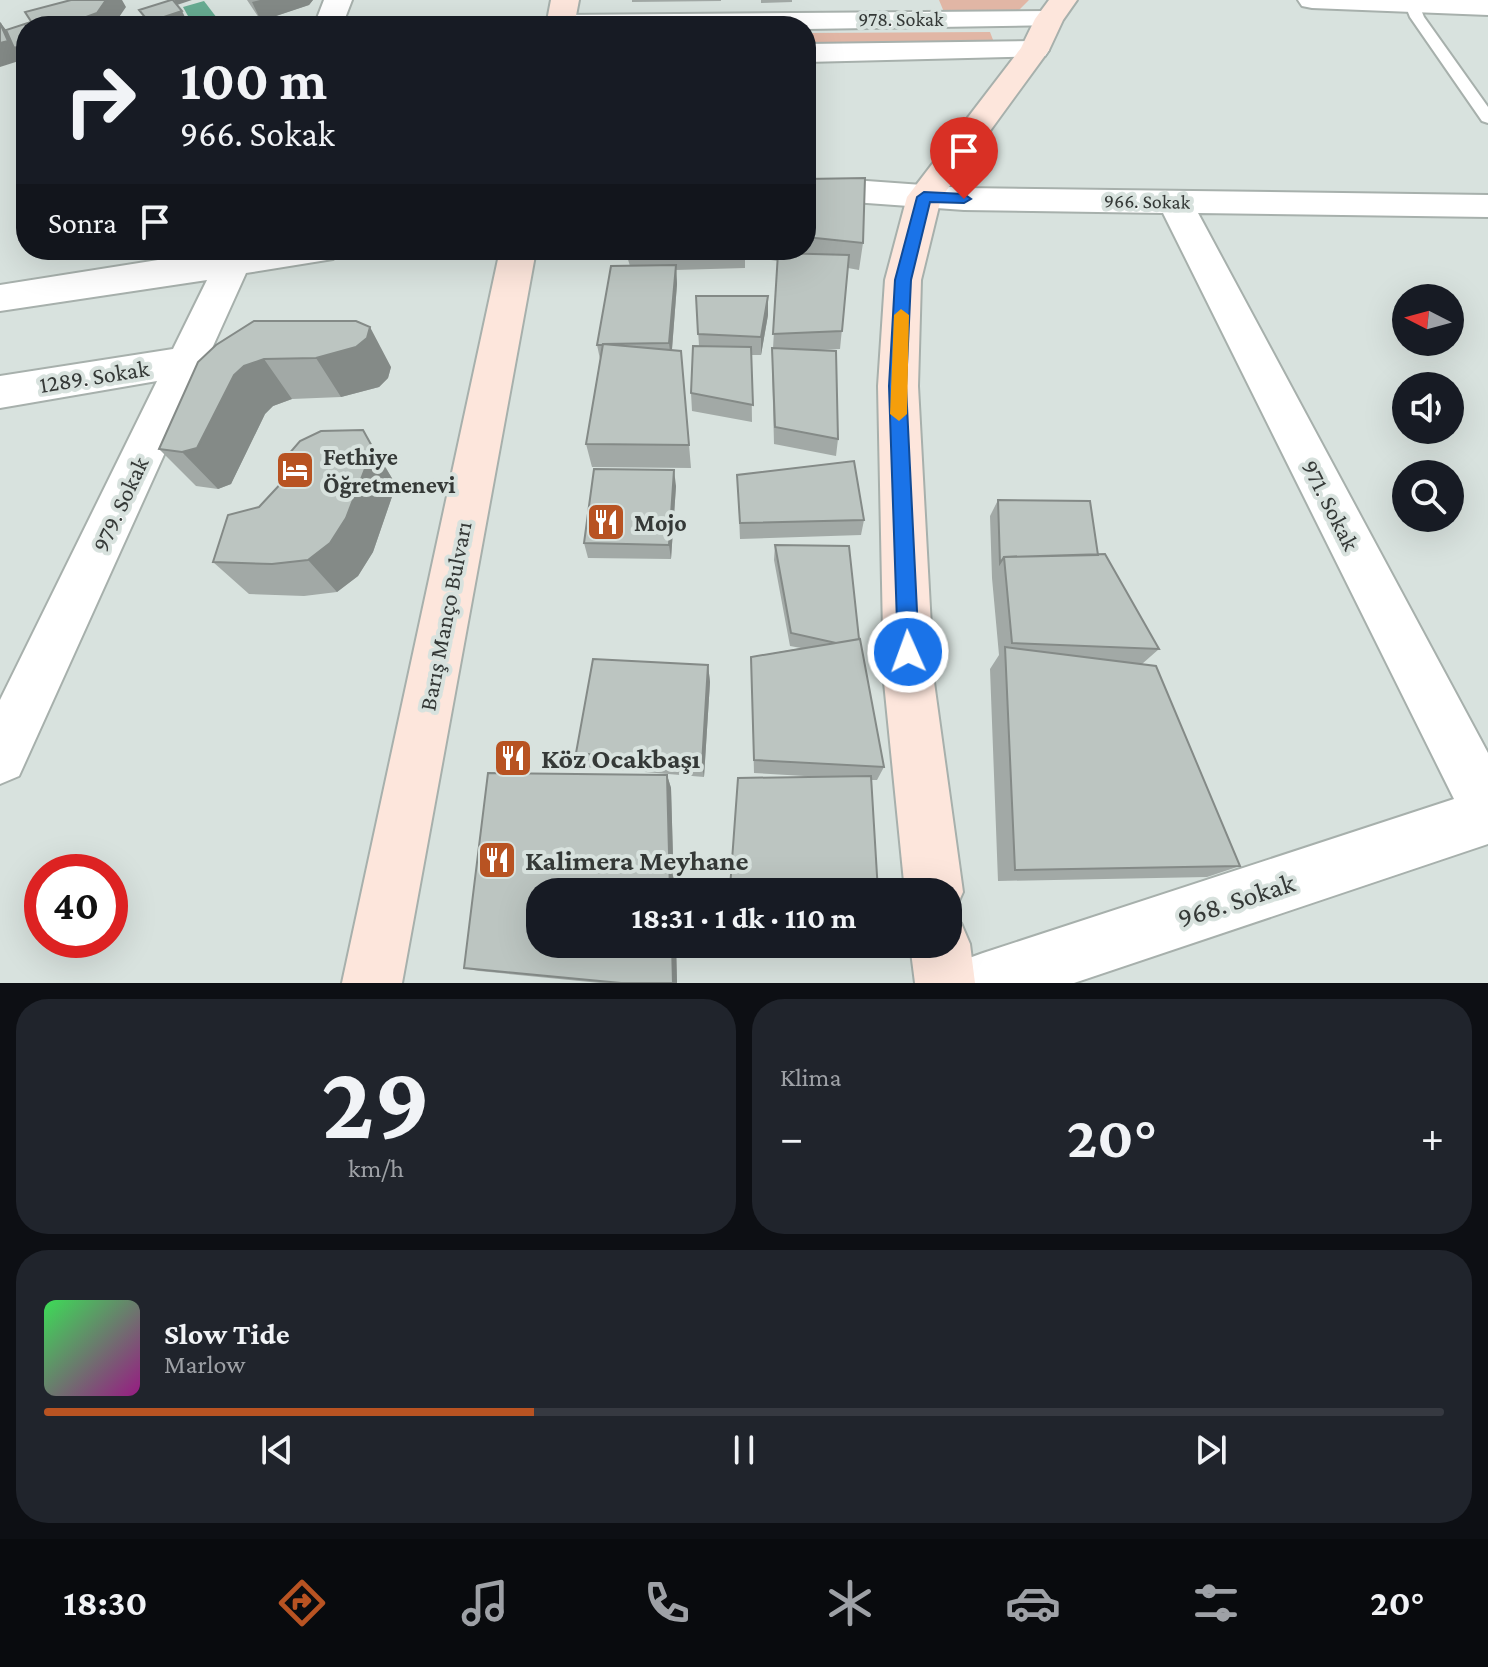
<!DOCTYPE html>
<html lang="tr">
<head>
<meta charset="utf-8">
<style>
	:root { --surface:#171b24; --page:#20242c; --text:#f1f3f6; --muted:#9ea1a6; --line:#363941; --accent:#b85322 }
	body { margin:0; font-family:"Crimson Pro",serif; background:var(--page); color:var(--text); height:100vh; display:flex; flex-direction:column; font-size:30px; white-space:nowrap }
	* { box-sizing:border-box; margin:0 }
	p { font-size:26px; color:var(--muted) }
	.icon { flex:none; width:44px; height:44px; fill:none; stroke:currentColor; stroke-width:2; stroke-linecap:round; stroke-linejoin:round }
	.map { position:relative; height:983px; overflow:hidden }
	.drawer { display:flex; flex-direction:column; gap:16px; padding:16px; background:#0d0f14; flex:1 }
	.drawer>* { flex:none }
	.guide { position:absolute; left:16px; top:16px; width:800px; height:244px; border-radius:32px; box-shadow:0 8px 32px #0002; background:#171b24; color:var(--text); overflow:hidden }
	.needle { width:52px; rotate:276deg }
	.tools { position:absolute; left:1392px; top:284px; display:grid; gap:16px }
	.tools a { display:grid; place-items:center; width:72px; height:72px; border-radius:50%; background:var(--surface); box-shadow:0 8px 32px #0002; font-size:40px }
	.speed { position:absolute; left:24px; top:854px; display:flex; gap:16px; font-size:40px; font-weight:700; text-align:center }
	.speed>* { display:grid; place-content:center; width:104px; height:104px; border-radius:50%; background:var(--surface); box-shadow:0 8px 32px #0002; line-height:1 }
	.speed .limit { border:12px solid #d22; background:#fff; color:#111 }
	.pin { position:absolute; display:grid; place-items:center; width:68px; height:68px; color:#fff; margin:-82px -34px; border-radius:50% 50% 50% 0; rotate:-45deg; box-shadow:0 0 8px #0007 }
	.pin .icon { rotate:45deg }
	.me { position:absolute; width:88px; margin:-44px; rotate:358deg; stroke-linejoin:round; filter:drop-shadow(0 0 6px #0008) }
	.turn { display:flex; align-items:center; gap:28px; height:168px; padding:0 32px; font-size:36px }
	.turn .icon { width:104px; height:104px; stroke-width:2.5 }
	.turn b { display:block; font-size:56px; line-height:68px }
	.then { display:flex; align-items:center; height:76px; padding:0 32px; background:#0003; gap:16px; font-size:30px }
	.big { font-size:60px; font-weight:700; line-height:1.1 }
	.drawer .widget { flex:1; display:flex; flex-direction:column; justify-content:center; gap:12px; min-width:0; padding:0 28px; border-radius:32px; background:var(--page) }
	.drawer .dial { align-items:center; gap:0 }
	.dial b { font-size:104px; line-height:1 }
	.song { display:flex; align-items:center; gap:24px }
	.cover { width:96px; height:96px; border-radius:12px; background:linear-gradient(135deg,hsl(130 70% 55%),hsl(310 70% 35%)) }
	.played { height:8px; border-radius:4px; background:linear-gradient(90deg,var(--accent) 35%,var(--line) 35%) }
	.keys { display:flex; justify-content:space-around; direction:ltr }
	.heat { display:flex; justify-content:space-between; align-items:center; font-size:44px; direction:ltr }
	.drawer .tiles { flex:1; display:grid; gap:16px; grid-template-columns:1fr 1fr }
	.widget:last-child { grid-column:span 2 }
	.trip { position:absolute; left:526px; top:878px; width:436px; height:80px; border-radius:32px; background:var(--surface); box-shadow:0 8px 32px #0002; font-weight:700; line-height:80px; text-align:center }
	.tabs { display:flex; height:128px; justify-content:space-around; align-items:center; background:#090b0e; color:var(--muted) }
	.tabs .icon { width:56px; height:56px }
	.tabs .on { color:var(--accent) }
	.tabs b { font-size:36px; color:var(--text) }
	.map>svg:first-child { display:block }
	.green { fill:#e1b6a5 }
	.water { fill:#67ac92 }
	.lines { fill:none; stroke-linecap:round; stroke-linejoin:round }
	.lane-casing { stroke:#a7b0ac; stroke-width:4 }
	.street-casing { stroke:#a7b0ac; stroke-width:4 }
	.secondary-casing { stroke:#a7b0ac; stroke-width:4 }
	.lane { fill:#fff; fill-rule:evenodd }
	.street { fill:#fff; fill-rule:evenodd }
	.secondary { fill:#fde6dc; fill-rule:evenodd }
	.wall { fill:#a2a9a6 }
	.shaded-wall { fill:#848a87 }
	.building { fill:#bcc5c1; stroke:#848a87; stroke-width:2 }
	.route { fill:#1a73e8; stroke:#114b97; stroke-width:2 }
	.slow { fill:#f59e0b }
	.labels { text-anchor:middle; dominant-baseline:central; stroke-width:8; stroke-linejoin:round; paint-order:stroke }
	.far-street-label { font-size:20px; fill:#353937; stroke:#d8e2de }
	.street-label { font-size:24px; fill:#353937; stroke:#d8e2de }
	.poi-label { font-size:24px; font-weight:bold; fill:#353937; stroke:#d8e2de; text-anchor:start }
	.near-poi-label { font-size:28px; font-weight:bold; fill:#353937; stroke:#d8e2de; text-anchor:start }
	.near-street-label { font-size:28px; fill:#353937; stroke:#d8e2de }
</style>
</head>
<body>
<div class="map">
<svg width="1488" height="983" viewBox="0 0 1488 983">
	<rect width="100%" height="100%" fill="#d8e2de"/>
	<!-- green -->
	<path class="green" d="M939,0h90l-13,13 -72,-1z
		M990,32l5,13 -189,2v-14z"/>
	<!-- water -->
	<path class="water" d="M204,1l16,21 -11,4 -16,-1 -10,-18z"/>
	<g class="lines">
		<!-- lane casing -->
		<g class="lane-casing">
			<path id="lane" d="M1403,0h14l7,17 64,90v16l-6,-2 -72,-104z"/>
		</g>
		<!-- street casing -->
		<g class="street-casing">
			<path id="street" d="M324,0h28l-10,26h-28z
				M1298,0h190v15l-176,-7 -10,-2z
				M1049,11l10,2 4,6 -4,6 -253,4v-3h-258l-2,-3 4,-6 10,-2z
				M1035,41l10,3 4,6 -4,6 -239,6v-18z
				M853,180l111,8 524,7v22l-290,-4 290,540v91l-414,139h-121l8,-22 22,-8 471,-154 -291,-586 -199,-3 -111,-8 -47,1v-22z
				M221,250h117l-5,9 -87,14 -227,503 -19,8v-84l157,-319 -157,27v-32l173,-27 34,-69 -207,31v-26z"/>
		</g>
		<!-- secondary casing -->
		<g class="secondary-casing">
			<path id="secondary" d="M551,0h28l-5,26h-28z
				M1049,0h28l-14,20 -14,30 -108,148 -20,82 -3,106 16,296 29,210 -9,20 -6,3v-23h-43l-21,-210 -6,-296 7,-106 22,-83 114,-149 14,-29z
				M500,250h36l-134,733h-60z
				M948,918l13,5 9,21 5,39h-60l-5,-39h38z"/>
		</g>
		<!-- lane -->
		<use href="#lane" class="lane"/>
		<!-- street -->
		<use href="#street" class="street"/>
		<!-- secondary -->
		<use href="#secondary" class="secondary"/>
	</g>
	<!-- wall -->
	<path class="wall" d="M247,0h66l-4,5 -48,16z
		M632,0h89v1l-89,1z
		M761,0h31v2l-31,1z
		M806,179l57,64 -4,27 -11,-2 -8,81 -24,1 22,89 -2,17 -62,-12 -2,-78 6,-105 -22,-3 -2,-8h52z
		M625,250h120v18l-69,2 1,14 -5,66 9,1 10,117 -99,-1 -6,-23 14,-85 -3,-14 33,-79z
		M696,296h72v19l-7,40h-10l1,67 -60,-11 -1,-18 8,-47z
		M216,345l175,22 -3,11 -9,9 -38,10 -49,2 -19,7 -8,8 -34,70 -13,5 -22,-3 -37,-37z
		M386,468l10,17 -23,67 -15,24 -21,16 -33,4 -55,-2 -36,-32 46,-55z
		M676,486l-5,73 -83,-1 -4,-15z
		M738,491l126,29 -3,15 -121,4z
		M998,500l100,55 61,94 -17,15 98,202 -33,11 -209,4 -8,-212 9,-14 -7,-77 -2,-62z
		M775,545l84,94 25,128 -7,13h-6l7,112h-148v-4l91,-111 -67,-4 -3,-116 50,-9 -11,-2 -16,-86z
		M708,665l2,17 -6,95 -119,-10 -9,-14z
		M488,773l179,2 4,13 3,104h-134v52h136l1,39h-77l-121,-12 -15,-3z"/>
	<!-- shaded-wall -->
	<path class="shaded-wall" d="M106,0h16l4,7 -13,19h-51z
		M174,0h18l-15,5z
		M260,0h53l-4,5 -48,16 -9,-19z
		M182,11l5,10 -16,5h-20l-2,-4z
		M0,22l13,17 13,5v12l-5,2 1,2 -22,7z
		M676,265l1,19 -6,77 -2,-18z
		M768,296v19l-7,40v-18z
		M370,327l21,40 -3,11 -9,9 -38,10 -25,-39z
		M264,359l28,40 -19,7 -8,8 -34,70 -13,5 -36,-37 52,-77 10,-9z
		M363,430l33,55 -23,67 -15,24 -21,16 -29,-32z
		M674,470l2,16 -5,73 -2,-14z
		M708,665l2,17 -6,95 -2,-13z
		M667,775l4,13 3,104h-4z
		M672,944h4l1,39h-4z"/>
	<!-- building -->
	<path class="building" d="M71,0h35l-9,13 -35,13h-28l-9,-14z
		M171,0h2l9,11 -33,11 -10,-12z
		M31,22l3,4h-8v18l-12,4 -8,-18z
		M0,23l8,18 -8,2z
		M865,178l-2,65 -57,-6v-58z
		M628,250h90l-90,3z
		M778,253l71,2 -7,76 -69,3z
		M676,265l-7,78 -66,1 -1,1h-5l14,-79z
		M696,296h72l-7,41 -63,-3z
		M254,321h102l14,6 -3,11 -11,9 -40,11 -52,1 -20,7 -10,9 -37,73 -15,4 -23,-3 39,-87 18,-17z
		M603,344l78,7 8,94 -103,-1z
		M693,346l58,1 2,58 -62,-12z
		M772,348l64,3 2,88 -63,-12z
		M363,430l10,18 -27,70 -16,25 -22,17 -36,4 -59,-2 15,-47 31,-8 27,-29 -5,-15 19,-22 21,-10z
		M854,461l10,59 -124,3 -3,-48z
		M594,469l80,1 -5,75 -85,-2z
		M998,500l92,1 8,54 -94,2 -4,6z
		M775,545l74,1 10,93 -23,4 -45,-10z
		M1105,554l54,95 -147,-6 -8,-86z
		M860,639l24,128 -130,-7 -3,-103z
		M1005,647l151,19 84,200 -225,4z
		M593,659l115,6 -6,99 -126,-11z
		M488,773l179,2 3,117h-130v52h132l1,39h-52l-157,-15z
		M871,776l7,116h-135l-13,-4 8,-110z"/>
	<!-- route -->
	<path class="route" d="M924,192l40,2 7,5 -7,4 -34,-1 -19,78 -5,106 13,266 -3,7 -8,3 -7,-3 -3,-7 -9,-266 6,-106 22,-83z"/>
	<!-- slow -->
	<path class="slow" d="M901,309l8,6 -2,99 -8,7 -9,-7 4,-99z"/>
	<!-- icons -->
	<defs>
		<g id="hotel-square" transform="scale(2)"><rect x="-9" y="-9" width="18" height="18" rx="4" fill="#b85322" stroke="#d8e2de"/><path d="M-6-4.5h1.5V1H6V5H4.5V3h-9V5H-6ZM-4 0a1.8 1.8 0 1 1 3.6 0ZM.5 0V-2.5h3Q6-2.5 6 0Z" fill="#fff"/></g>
		<g id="restaurant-square" transform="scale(2)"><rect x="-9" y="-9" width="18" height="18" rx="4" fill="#b85322" stroke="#d8e2de"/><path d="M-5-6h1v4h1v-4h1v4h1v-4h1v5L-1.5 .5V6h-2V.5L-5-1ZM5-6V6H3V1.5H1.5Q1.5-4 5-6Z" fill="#fff"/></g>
	</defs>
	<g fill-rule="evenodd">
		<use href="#hotel-square" x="295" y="470"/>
		<use href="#restaurant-square" x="606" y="522"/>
		<use href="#restaurant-square" x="513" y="758"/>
		<use href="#restaurant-square" x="497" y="860"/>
	</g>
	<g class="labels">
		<!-- far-street labels -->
		<g class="far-street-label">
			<text x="901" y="19">978. Sokak</text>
			<text transform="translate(1147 201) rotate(1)">966. Sokak</text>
		</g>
		<!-- street labels -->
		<g class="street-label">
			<text transform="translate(94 376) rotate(-9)">1289. Sokak</text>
			<text transform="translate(120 504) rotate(-65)">979. Sokak</text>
			<text transform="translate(1331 505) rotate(63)">971. Sokak</text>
			<text transform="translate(445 616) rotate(-79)">Barış Manço Bulvarı</text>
		</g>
		<!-- poi labels -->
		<g class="poi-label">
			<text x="323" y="456">Fethiye<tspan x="323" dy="28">Öğretmenevi</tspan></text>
			<text x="634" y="522">Mojo</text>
		</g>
		<!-- near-poi labels -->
		<g class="near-poi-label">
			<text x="541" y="758">Köz Ocakbaşı</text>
			<text x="525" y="860">Kalimera Meyhane</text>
		</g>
		<!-- near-street labels -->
		<g class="near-street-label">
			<text transform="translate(1236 900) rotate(-18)">968. Sokak</text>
		</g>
	</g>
</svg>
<div class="tools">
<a><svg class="needle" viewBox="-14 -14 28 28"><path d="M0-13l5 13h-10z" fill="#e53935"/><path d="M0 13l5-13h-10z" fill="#9ea1a6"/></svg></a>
<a><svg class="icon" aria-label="sound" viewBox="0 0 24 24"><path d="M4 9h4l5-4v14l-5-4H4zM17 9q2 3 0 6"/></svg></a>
<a><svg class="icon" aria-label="search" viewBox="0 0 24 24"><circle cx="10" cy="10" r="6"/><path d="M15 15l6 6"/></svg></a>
</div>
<div class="speed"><div class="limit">40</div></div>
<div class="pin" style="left:964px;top:199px;background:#d93025"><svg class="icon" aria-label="arrive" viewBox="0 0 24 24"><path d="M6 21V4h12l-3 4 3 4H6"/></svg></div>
<svg class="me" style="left:908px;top:652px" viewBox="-20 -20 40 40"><circle r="17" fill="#1a73e8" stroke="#fff" stroke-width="3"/><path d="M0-11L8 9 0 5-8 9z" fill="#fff"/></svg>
<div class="trip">18:31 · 1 dk · 110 m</div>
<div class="guide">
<div class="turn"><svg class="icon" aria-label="right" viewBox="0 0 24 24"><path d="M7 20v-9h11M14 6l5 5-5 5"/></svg><div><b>100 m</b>966. Sokak</div></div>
<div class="then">Sonra<svg class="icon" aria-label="arrive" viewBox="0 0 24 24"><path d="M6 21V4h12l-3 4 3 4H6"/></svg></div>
</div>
</div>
<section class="drawer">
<div class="tiles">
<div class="widget dial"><b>29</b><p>km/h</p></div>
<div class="widget"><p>Klima</p>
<div class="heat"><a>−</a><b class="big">20°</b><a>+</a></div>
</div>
<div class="widget">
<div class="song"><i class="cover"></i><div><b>Slow Tide</b><p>Marlow</p></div></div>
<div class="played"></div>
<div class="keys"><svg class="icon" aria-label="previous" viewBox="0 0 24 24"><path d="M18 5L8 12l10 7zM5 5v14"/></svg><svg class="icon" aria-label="pause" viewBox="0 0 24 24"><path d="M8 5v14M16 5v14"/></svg><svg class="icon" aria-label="next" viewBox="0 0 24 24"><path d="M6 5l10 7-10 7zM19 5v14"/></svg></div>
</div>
</div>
</section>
<nav class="tabs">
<b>18:30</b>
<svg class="icon on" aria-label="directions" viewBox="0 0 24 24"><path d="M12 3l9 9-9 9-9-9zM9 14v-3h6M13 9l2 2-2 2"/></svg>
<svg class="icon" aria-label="music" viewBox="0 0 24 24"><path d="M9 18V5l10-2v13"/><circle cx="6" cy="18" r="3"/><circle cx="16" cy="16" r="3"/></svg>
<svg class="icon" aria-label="phone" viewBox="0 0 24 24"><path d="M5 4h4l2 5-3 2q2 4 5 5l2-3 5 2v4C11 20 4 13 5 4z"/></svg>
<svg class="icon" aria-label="climate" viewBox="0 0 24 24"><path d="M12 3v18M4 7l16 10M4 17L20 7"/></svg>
<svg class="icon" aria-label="car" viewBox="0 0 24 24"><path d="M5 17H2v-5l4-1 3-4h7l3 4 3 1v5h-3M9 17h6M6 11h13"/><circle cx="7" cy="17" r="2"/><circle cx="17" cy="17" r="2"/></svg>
<svg class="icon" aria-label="filters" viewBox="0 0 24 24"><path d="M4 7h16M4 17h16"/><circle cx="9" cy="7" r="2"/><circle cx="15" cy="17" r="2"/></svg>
<b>20°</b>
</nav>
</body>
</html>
